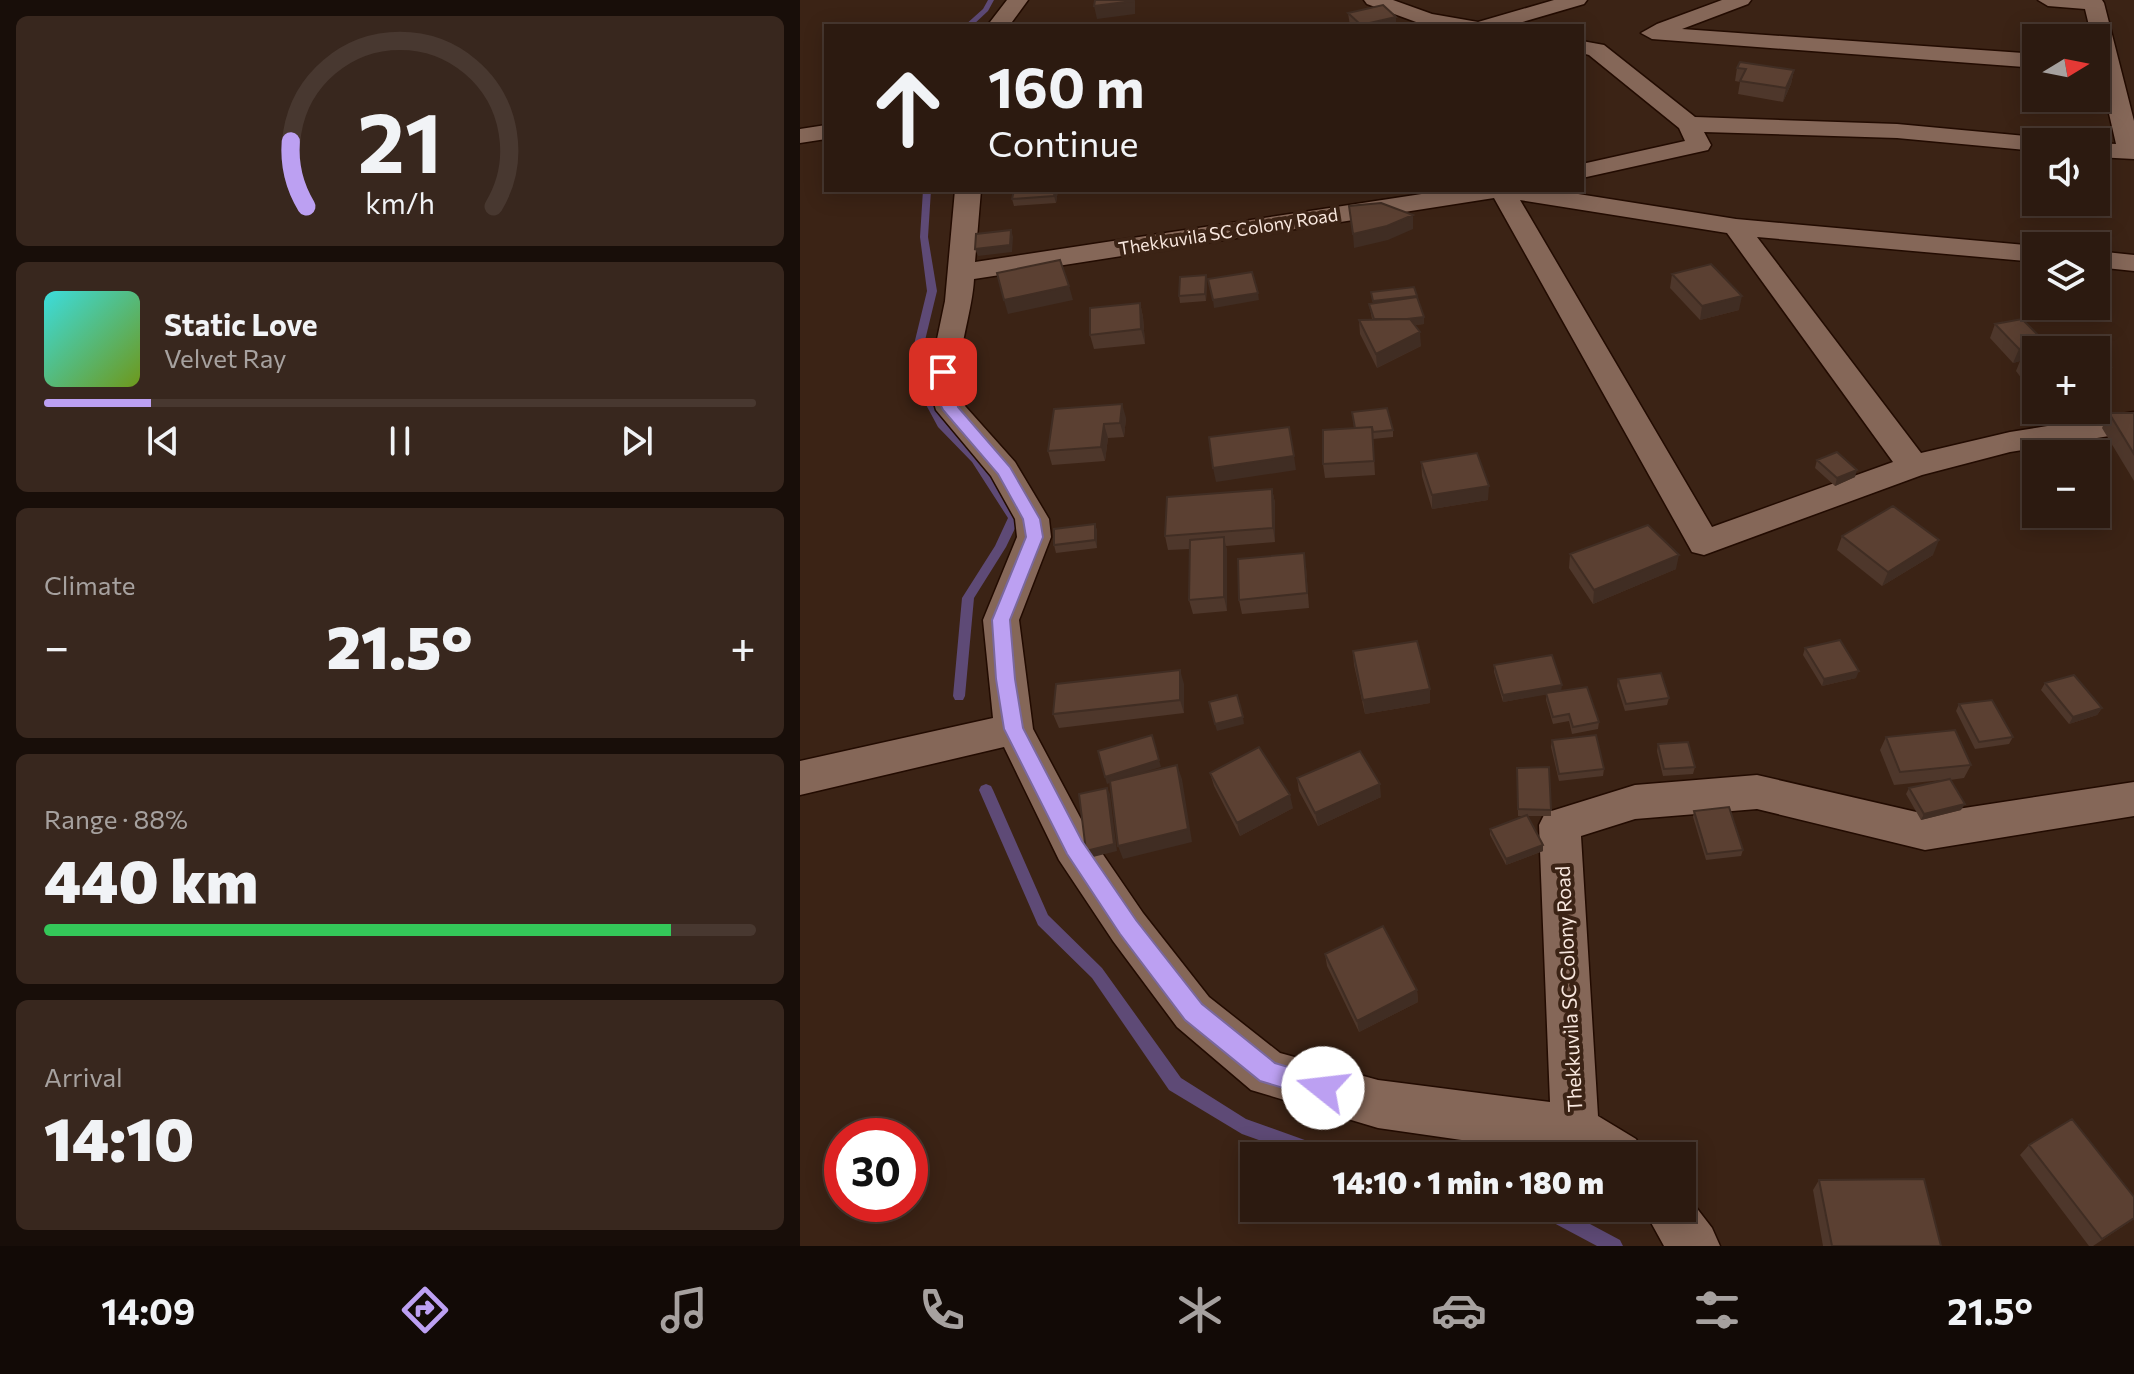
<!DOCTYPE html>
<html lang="en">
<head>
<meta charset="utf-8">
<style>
	:root { --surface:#2c1a10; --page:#38271e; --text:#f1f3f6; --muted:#a6a19f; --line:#483830; --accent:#bca0f2 }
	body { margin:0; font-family:Commissioner,sans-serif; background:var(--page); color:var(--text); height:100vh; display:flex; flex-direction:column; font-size:30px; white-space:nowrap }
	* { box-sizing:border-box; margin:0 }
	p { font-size:26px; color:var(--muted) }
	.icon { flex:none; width:44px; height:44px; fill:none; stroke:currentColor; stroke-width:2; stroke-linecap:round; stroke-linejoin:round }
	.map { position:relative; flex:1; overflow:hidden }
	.details { display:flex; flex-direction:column; gap:16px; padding:16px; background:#180e09; width:800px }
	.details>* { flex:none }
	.banner { position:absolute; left:24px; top:24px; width:760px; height:168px; border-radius:0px; box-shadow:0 4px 20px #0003,0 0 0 2px var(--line); background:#2c1a10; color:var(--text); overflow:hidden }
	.needle { width:52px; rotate:80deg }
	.tools { position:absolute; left:1222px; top:24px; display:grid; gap:16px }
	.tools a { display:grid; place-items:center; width:88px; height:88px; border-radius:0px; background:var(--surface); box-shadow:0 4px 20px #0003,0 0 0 2px var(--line); font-size:40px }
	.speed { position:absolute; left:24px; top:1118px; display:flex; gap:16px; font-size:40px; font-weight:700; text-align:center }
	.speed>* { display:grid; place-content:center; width:104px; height:104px; border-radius:50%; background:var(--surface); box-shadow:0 4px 20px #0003,0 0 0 2px var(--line); line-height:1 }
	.speed .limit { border:12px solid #d22; background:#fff; color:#111 }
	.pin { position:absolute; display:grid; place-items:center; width:68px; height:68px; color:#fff; margin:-34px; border-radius:16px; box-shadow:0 4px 12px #0006 }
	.me { position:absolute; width:88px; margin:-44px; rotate:286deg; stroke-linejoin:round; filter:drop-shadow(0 0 6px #0008) }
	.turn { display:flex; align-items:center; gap:28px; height:168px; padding:0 32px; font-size:36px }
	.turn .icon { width:104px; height:104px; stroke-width:2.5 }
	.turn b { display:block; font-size:56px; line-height:68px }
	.big { font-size:60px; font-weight:800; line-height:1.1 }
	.details .card { flex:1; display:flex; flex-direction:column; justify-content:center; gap:12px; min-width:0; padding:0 28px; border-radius:12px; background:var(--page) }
	.details .dial { align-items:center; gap:0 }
	.dial svg { height:208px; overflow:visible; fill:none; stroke:var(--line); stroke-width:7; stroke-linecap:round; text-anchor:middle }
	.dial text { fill:var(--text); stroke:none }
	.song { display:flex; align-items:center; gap:24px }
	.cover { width:96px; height:96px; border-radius:12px; background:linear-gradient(135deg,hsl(180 70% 55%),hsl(80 70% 35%)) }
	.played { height:8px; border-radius:4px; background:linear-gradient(90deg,var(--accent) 15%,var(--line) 15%) }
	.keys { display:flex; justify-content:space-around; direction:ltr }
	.heat { display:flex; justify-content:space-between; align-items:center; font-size:44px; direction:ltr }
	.charge { height:12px; border-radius:6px; background:linear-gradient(90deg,#34c759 88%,var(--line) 0) }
	.trip { position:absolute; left:440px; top:1142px; width:456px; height:80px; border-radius:0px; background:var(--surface); box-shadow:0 4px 20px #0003,0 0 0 2px var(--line); font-weight:800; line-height:80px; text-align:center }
	.tabs { display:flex; height:128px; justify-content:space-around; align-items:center; background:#120a06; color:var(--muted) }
	.tabs .icon { width:56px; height:56px }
	.tabs .selected { color:var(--accent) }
	.tabs b { font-size:36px; color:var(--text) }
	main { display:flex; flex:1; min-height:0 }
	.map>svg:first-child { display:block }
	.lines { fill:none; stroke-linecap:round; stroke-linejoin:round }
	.stream { fill:#5e4a76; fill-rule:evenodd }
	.minor-casing { stroke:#220b01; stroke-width:3 }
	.minor { fill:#856758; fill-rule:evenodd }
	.wall { fill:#4e372b }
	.shaded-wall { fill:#402d23 }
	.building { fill:#5b4032; stroke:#402d23; stroke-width:2 }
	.route { fill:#bca0f2; stroke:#7a689d; stroke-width:2 }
	.labels { text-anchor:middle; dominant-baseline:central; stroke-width:8; stroke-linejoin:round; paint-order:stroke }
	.far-street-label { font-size:18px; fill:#f8e7de; stroke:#3b2315 }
	.street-label { font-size:20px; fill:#f8e7de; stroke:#3b2315 }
</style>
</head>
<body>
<main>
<section class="details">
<div class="card dial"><svg viewBox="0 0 100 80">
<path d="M14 69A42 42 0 1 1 86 69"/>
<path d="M14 69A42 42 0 0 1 8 44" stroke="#bca0f2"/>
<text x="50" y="56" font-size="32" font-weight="700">21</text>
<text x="50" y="72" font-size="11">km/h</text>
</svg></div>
<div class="card">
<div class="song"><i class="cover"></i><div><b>Static Love</b><p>Velvet Ray</p></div></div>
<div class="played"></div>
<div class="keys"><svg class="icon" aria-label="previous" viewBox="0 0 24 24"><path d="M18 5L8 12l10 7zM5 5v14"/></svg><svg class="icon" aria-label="pause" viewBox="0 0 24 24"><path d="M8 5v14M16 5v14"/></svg><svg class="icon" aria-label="next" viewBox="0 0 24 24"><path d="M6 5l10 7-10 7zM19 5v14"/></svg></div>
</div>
<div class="card"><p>Climate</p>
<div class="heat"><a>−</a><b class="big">21.5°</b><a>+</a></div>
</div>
<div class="card"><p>Range · 88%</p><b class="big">440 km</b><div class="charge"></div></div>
<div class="card"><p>Arrival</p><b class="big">14:10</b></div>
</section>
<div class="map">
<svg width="1334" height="1246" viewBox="0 0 1334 1246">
	<rect width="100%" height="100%" fill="#3b2315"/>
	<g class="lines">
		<!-- stream -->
		<path class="stream" d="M188,0h6l-6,11 -16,15h-8l19,-17z
			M123,190h8l-3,47 9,54 -17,70 14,40 13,24 33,31 40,62 -14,29 -32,51 -9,98 -2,4h-8l-2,-4 9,-98 33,-52 13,-28 -36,-56 -34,-35 -14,-26 -14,-40 17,-70 -7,-54z
			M186,784l5,2 2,4 55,125 54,53 79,110 65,41 81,29 6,2 2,6h-31l-62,-22 -73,-44 -77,-112 -54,-53 -59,-135 2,-4z
			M735,1208h25l60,32 3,6h-26l-60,-32z"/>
		<!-- minor casing -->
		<g class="minor-casing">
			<path id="minor" d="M207,0h21l-19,26h-22z
				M564,0h29l39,14 46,8 76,-22h33l-3,4 -75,22h-82l-60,-22z
				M922,0h29l-3,4 -66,25 354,25v14l-384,-29 -11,-6 16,-9z
				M1238,0h64l2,3 30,118v38l-38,-2v-14l20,1 -20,-87v-19h-4l-7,-29 -37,-3z
				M782,41l22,4 91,72 202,7 139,13 11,5h-11v9l-139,-13 -193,-6 7,13 -3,5 -126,28v-14l103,-23 -6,-13 -90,-73 -7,-2z
				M26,125v14l-26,4v-14z
				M155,190h26l-6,72 473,-72h105l183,29 300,27v16l-279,-25 164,216 89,-21 124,-20v20l-124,20 -88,23 -218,80 -12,-3 -198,-354 -520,81c-2,41 -25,89 -9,127l50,56 34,57 2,18 -32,83 14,109 56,105 54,79 66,84 71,56 98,27 172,22 -11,-277 6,-12 90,-28 122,-10 168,39 209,-32v34l-209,34 -168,-41 -122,10 -54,17 17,280 38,23 8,17h-71l-195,-28 -127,-38 -74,-63 -64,-86 -54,-81 -55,-113 -204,48v-34l193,-43 -10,-98 34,-83 -2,-18 -24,-43 -55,-66 -8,-28 17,-81zM720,200l207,33 166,229 -181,65z
				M1296,251l38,4v16l-38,-4z
				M882,1189l30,39 8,18h-56l-21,-38h39z"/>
		</g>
		<!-- minor -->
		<use href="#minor" class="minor"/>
	</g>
	<!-- wall -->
	<path class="wall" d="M548,13l48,13h-46z
		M937,68l57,2 -3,14 -8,18 -45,-8 2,-12 -5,-1z
		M258,190l-2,13 -42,3 -2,-7z
		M872,274l67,36 -39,10 -30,-32z
		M407,282l-1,19 -26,2 -1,-7z
		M571,292l46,6 7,19v7l-9,1 6,21 -44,22 -17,-34 -1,-14 13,-1 -3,-15 4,-1z
		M340,303l3,14 2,27 -51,5 -4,-14z
		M1195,324l41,26v40l-5,1 -15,-20 4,-10 -7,2 -23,-25z
		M254,409l72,9 -2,19 -16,1 -3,23 -53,4 -4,-14z
		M552,412l41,18v7l-20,2 2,36 -50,3 -2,-14 31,-36z
		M1309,413h25v68l-32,-53z
		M1017,460l38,17 -20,9 -20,-18z
		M621,462l67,38 -56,9 -10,-33z
		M472,489l3,14v39l-49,4 1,5v60l-34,3 -4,-14 1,-51 -22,1 -3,-14z
		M295,524l2,7v17l-41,5 -2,-8z
		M1042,536l91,19 -51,31 -45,-36z
		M770,554l106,15 -83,35 -24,-36z
		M506,567l3,41 -67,6 -3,-14z
		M1005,648l51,30 -34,8 -19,-31z
		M553,651l77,38v14l-65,11 -11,-49z
		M694,665l68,26 37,31 -1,7 -26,5 -3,-13 -16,3 -7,-24v-6l-43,8 -9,-30z
		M818,679l51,19 -2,7 -42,6 -8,-25z
		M1245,683l57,25 -5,7 -28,9 -28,-34z
		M384,684v29l-125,15 -6,-14z
		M1159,704l54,33 -4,7 -34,5 -19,-38z
		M1086,737l85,28 -7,13 -14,2 11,30 -40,10 -15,-26 3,-6 33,-8 -48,5 -14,-35z
		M752,740l52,29 -1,7 -44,5 -8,-34z
		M858,744l37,23 -2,7 -30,2 -6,-25z
		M717,768l34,42v6h-23l15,29v6l-37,14 -16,-30v-6l35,-13h-7z
		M410,773l83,35 -53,28 -26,-50z
		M497,778l84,19 -63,29 -19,-35z
		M894,811l49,39 -2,6 -35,4 -13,-43z
		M525,954l92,36 1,12 -59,30 -32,-66z
		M1229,1145l105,52v22l-41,27h-4l-69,-91z
		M1019,1180l122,66h-118l-10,-56z"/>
	<!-- shaded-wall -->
	<path class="shaded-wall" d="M335,0v14l-38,5 -3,-13z
		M596,17v9h-35v-1z
		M994,70l-3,14 -8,18 3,-14z
		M255,190h3l-2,13 -2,-7z
		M613,215v14l-25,11 -34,8 -1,-14z
		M211,230l2,7 -1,15 -34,4 -3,-7z
		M406,275l1,7 -1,19 -1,-7z
		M269,286l4,14 -65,14 -4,-14z
		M458,293l1,7 -45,8 -1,-8z
		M617,296v7l-43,5 -1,-7z
		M942,296l-3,14 -39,10 2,-14z
		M340,303l3,14 2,27 -4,-15z
		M624,317v7l-49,6v-7z
		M620,332l1,14 -44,22 -1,-14z
		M1246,343l-3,7h-7v8l-15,-1 -1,4 -7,2 6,-14z
		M1311,367l-7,14 -8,1v-13z
		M1236,379v11l-5,1z
		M322,404l4,14 -2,19 -4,-14z
		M304,424l4,14 -3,23 -4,-14z
		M494,456l2,14 -80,12 -3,-14z
		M1057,470l-2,7 -20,9 2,-8z
		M689,486l-1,14 -56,9v-14z
		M472,489l3,14v39l-2,-14z
		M295,524l2,7v17l-2,-8z
		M424,537l3,14v60l-3,-14z
		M1139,540l-6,15 -51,31 6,-14z
		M879,555l-3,14 -83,35 1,-14z
		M380,670l4,14v29l-4,-13z
		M1059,671l-3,7 -34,8 2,-7z
		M762,685l-1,7 -58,10v-7z
		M630,689v14l-65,11 -2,-14z
		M1302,708l-5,7 -28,9 4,-7z
		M443,717l1,7 -27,7 -2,-7z
		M352,735l9,32 -54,17 -2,-7z
		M377,765l5,14 10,63 -69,17 -5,-13z
		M580,784l1,13 -63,29 -3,-13z
		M307,788l3,6 7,57 -28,7 -3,-7z
		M490,795l3,13 -53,28 -3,-13z
		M1165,804l-4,6 -40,10 3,-6z
		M743,845v6l-37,14v-6z
		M617,990l1,12 -59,30 -2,-11z"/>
	<!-- building -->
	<path class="building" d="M295,0h38v1l-39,5z
		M583,5l13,12 -35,8 -13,-12z
		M940,62l54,8 -8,18 -46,-7 6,-12 -9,-1z
		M214,190h41l-1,6 -42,3z
		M581,203l32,12 -26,11 -34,8 -4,-28z
		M211,230l-1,15 -35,4 1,-15z
		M260,260l9,26 -65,14 -7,-27z
		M911,264l31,32 -40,10 -30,-32z
		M452,272l6,21 -45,7 -5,-21z
		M406,275l-1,19 -26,2 1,-19z
		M614,287l3,9 -44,5 -2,-9z
		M617,297l7,20 -17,2h-33l-5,-15z
		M340,303l1,26 -51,6v-27z
		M610,319l10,13 -44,22 -17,-34z
		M1222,319l24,24 -27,6 -24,-25z
		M1294,347l17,20 -15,2v-19h-21z
		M1236,355v21l-15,-19z
		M322,404l-2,19 -16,1 -3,23 -53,4 6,-42z
		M587,408l6,22 -20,2 -1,-5 -17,1 -3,-16z
		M1309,413h25v41z
		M489,427l5,29 -81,12 -4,-31z
		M572,427l2,34 -51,3v-34z
		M1037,452l20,18 -20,8 -20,-18z
		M677,453l12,33 -57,9 -11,-33z
		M472,489l1,39 -108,8 2,-39z
		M1093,506l46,34 -51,32 -46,-36z
		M295,524v16l-41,5v-16z
		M848,525l31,30 -85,35 -24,-36z
		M424,537v60l-35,3 1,-60z
		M504,553l3,40 -68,7 -1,-41z
		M1040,640l19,31 -35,8 -19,-31z
		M617,641l13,48 -67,11 -10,-49z
		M752,655l10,30 -59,10 -9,-30z
		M380,670v30l-127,14 3,-30z
		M861,673l8,25 -43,6 -8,-25z
		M1274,675l28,33 -29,9 -28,-34z
		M787,687l12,35 -26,5 -4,-13 -16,3 -7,-24z
		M437,695l6,22 -28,7 -6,-22z
		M1192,700l21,37 -34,5 -20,-38z
		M1155,730l16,35 -71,7 -14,-35z
		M352,735l7,25 -54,17 -7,-26z
		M796,735l8,34 -45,5 -7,-34z
		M888,742l7,25 -31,2 -6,-25z
		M459,747l31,48 -53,28 -27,-50z
		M560,751l20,33 -65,29 -18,-35z
		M377,765l11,64 -70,17 -8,-65z
		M749,767l2,43 -33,-1 -1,-41z
		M1150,779l15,25 -41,10 -15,-26z
		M307,788l7,56 -28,7 -7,-57z
		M929,807l14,43 -36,4 -13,-43z
		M727,815l16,30 -37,14 -16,-30z
		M583,926l34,64 -60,31 -32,-67z
		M1272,1119l62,78v21l-32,21 -73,-94z
		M1124,1179l17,67h-109l-13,-66z"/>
	<!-- route -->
	<path class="route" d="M143,368l7,4 8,35 52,60 30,52 3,18 -33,83 5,59 8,49 59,113 54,79 66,84 73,59 57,17 3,8 -3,9 -9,3 -63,-19 -75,-61 -65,-86 -53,-80 -63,-125 -8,-50 -4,-59 34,-83 -3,-18 -25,-45 -55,-64 -5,-10 -3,-28z"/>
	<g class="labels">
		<!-- far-street labels -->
		<g class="far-street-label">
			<text transform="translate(428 231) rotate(-9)">Thekkuvila SC Colony Road</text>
		</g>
		<!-- street labels -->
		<g class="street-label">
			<text transform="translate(768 989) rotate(-93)">Thekkuvila SC Colony Road</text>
		</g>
	</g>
</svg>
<div class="tools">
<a><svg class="needle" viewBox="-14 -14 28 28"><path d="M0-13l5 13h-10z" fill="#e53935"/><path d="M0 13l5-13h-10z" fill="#a6a19f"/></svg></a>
<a><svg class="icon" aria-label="sound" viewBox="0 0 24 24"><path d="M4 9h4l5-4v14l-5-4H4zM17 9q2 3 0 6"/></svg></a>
<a><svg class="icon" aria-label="layers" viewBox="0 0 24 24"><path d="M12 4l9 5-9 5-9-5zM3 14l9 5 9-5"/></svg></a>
<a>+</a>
<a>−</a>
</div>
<div class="speed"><div class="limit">30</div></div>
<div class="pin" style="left:143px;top:372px;background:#d93025"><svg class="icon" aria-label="arrive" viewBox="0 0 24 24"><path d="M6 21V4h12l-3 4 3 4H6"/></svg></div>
<svg class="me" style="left:523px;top:1088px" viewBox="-20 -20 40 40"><circle r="19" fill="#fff"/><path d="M0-13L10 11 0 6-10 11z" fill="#bca0f2"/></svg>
<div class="trip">14:10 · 1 min · 180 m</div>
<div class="banner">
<div class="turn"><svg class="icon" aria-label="ahead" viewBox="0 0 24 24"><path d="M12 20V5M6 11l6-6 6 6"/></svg><div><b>160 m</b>Continue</div></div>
</div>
</div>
</main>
<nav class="tabs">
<b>14:09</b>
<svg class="icon selected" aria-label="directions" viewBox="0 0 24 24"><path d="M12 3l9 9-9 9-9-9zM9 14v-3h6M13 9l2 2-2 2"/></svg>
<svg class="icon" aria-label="music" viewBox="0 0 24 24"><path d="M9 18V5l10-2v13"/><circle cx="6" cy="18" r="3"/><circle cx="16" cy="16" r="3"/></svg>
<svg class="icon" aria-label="phone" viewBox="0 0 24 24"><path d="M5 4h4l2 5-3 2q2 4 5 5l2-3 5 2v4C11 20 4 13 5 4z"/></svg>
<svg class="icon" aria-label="climate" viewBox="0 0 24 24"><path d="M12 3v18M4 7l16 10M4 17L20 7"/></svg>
<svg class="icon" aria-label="car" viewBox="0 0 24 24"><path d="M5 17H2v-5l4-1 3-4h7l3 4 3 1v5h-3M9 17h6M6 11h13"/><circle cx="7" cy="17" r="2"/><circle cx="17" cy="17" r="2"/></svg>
<svg class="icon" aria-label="filters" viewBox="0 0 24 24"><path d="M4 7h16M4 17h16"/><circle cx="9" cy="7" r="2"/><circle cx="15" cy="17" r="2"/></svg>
<b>21.5°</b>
</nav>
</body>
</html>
